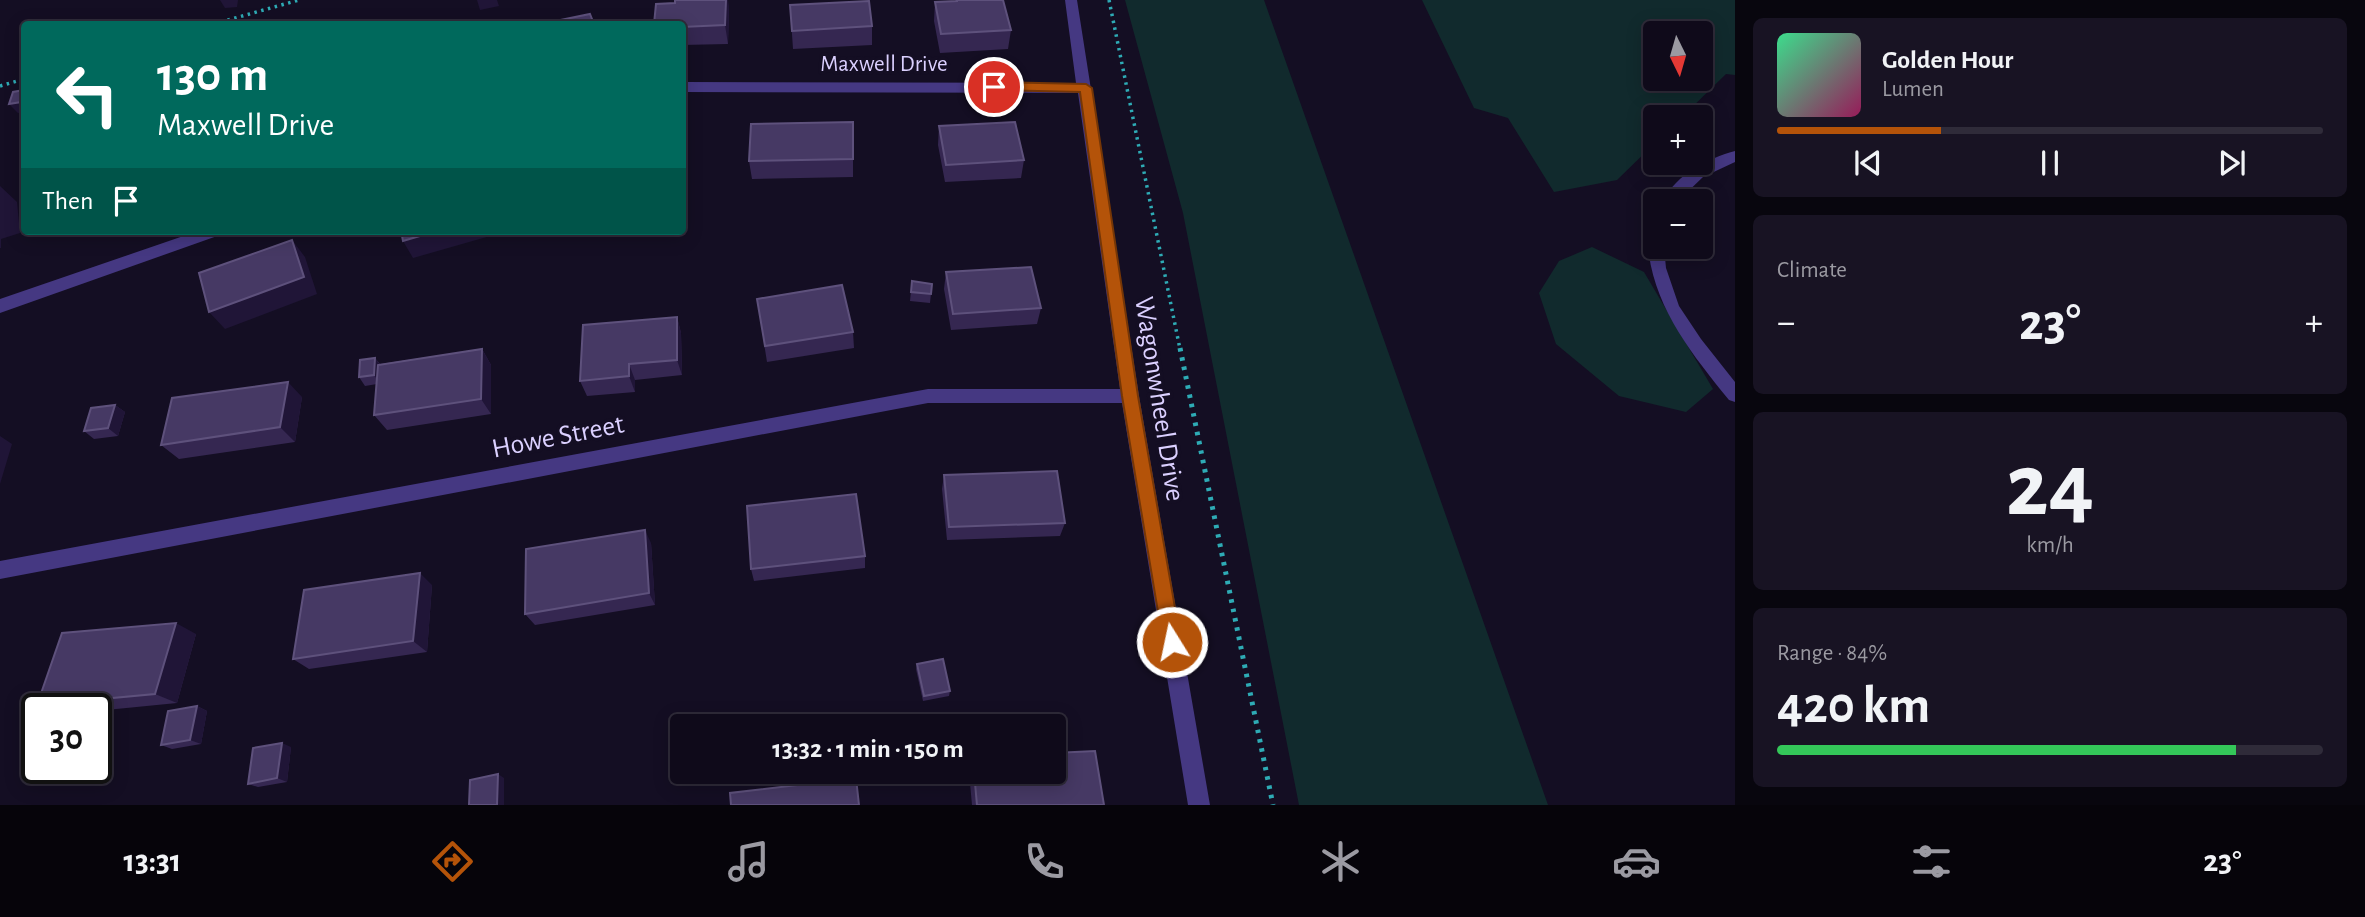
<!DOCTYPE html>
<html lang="en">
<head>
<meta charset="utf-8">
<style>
	:root { --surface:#0f0a1a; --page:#181323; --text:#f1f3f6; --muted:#9b9aa2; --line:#2f2b39; --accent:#b45309 }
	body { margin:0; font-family:"Alegreya Sans",sans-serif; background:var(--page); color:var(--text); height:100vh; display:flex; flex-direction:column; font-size:26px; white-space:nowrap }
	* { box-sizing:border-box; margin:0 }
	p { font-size:23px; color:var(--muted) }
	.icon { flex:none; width:38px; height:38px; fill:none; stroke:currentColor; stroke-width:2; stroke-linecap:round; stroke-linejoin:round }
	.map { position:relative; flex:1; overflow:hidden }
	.panel { display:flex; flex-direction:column; gap:18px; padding:18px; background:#08060e; width:630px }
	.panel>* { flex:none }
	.guide { position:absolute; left:21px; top:21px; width:665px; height:214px; border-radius:7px; box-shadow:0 4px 18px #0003,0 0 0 2px var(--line); background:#00695c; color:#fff; overflow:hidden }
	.needle { width:46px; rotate:175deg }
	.fabs { position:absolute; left:1643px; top:21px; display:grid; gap:14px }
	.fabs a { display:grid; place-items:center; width:70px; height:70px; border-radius:7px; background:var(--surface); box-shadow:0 4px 18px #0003,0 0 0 2px var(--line); font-size:35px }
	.speed { position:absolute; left:21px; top:693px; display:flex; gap:14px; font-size:35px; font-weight:700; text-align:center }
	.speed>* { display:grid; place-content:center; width:91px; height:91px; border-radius:50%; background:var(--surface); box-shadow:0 4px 18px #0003,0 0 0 2px var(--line); line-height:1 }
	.speed .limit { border:4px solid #111; border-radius:10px; background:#fff; color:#111 }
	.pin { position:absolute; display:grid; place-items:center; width:60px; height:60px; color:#fff; margin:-30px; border:4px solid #fff; border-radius:50%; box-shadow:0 2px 7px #0007 }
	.me { position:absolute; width:77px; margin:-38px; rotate:350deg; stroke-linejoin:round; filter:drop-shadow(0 0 5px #0008) }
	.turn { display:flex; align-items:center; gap:24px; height:147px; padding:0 21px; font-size:32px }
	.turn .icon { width:91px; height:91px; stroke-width:2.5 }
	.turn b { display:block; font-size:49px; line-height:60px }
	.then { display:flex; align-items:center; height:66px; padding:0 21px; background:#0003; gap:14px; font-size:26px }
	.big { font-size:52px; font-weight:700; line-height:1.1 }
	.panel .card { flex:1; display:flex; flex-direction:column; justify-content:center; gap:10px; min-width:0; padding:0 24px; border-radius:10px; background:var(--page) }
	.panel .dial { align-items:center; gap:0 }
	.dial b { font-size:91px; line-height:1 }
	.song { display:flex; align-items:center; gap:21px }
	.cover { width:84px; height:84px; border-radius:10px; background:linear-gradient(135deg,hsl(150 70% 55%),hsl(330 70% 35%)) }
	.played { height:7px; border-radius:4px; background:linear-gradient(90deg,var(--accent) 30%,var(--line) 30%) }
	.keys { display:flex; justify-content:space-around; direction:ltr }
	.heat { display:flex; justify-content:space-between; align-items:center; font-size:38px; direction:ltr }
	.charge { height:10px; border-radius:5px; background:linear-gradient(90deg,#34c759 84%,var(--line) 0) }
	.trip { position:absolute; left:670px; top:714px; width:396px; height:70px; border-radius:7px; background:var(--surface); box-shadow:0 4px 18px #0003,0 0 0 2px var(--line); font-weight:700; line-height:70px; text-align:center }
	.tab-bar { display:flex; height:112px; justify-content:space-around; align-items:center; background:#06040a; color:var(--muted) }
	.tab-bar .icon { width:49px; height:49px }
	.tab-bar .active { color:var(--accent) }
	.tab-bar b { font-size:32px; color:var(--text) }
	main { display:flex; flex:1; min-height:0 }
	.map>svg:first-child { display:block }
	.green { fill:#112a2d; fill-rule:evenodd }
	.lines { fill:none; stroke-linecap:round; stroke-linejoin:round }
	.path-far1 { stroke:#2eabb5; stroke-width:3.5; stroke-dasharray:2.5 4.5; stroke-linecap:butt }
	.path { stroke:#2eabb5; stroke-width:5; stroke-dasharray:3.5 6; stroke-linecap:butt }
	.minor { fill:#453882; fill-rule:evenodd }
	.wall { fill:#352751 }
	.shaded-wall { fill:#201537 }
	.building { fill:#463964; stroke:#5e517c; stroke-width:2 }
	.route { fill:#b45309; stroke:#753606; stroke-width:2 }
	.labels { text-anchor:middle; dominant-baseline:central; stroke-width:7; stroke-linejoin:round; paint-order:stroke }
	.far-street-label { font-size:23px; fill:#dbd0ff; stroke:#140e23 }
	.street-label { font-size:28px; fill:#dbd0ff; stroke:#140e23 }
</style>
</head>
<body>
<main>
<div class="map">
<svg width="1735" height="805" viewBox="0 0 1735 805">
	<rect width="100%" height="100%" fill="#140e23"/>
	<!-- green -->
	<path class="green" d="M1125,0h139l284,805h-249l-116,-592z
		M1422,0h313v75l-9,-1 -44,43h-26l-1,26 -38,37 -63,12 -46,-74 -34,-10zM1656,33h45v46h-45z
		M1592,247l52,25 69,117 -27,23 -67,-16 -63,-52 -17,-51 20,-32z"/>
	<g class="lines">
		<!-- path-far1 -->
		<path class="path-far1" d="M1109,0l71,349
			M214,24l85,-24
			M0,86l24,-7"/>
		<!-- path -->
		<path class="path" d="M1180,348l93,457"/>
		<!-- minor -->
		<path class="minor" d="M1065,0h12l62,396 71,409h-22l-66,-402h-194l-928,176v-18l928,-172h192l-42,-296 -396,-1v-10l394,1z
			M1735,151v11l-32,15 -25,24h-15c14,-27 43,-42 72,-50z
			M198,231h25l-3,4 -220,78v-14z
			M1656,241v6h8l2,21 13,38 22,33 34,43v20l-6,-2c-37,-46 -75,-92 -81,-153z"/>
	</g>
	<!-- wall -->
	<path class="wall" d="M955,0h48l8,30 -3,19 -68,4 -6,-32 1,-19 20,-1z
		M790,5l82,21v19l-79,4z
		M729,6l-1,38 -46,1v-21z
		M853,122v55l-101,2 -3,-18z
		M939,126l85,34 -3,18 -76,4 -7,-37z
		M946,272l95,36 -4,16 -86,6 -7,-41z
		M912,281l20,3 -2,19 -20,-2z
		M757,299l96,33 1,16 -87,14z
		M677,317l4,16 1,42 -47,5v12l-48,4 -7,-15z
		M482,349l9,16v49l-104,16 -13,-15 3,-31 -12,2 -6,-9 16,-19 5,6z
		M302,397l-7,45 -116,17 -18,-14z
		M115,405l10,7 -7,24 -24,3 -10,-8z
		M944,475l121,48 -5,13 -113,4 -5,-51z
		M651,543l4,62 -120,20 -10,-11z
		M865,556v12l-111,13 -3,-12z
		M432,585l-5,67 -118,17 -16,-10z
		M196,634l-19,69 -81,8v-2h-50l-9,-4z
		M917,664l33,27 -1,5 -26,5 -7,-32z
		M197,706l10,5 -6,33 -29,5 -11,-4z
		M291,747l-4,35 -29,5 -10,-3z
		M969,772h85l50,33h-132z"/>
	<!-- shaded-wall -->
	<path class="shaded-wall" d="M220,0h18l-1,7 -12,1z
		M477,0h20l2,6 -19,4z
		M726,0h2l1,6 -1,38 -3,-19z
		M24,94v18l-6,1 -9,-9z
		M0,186l17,16 3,31 -19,6v9h-1z
		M437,231h51l2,5 -77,22 -10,-17z
		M292,240l13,17 12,37 -92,35 -16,-17z
		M677,317l4,16 1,42 -5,-15z
		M482,349l9,16v49l-10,-15z
		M375,358l6,8 -1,17 -6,-8z
		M629,364l6,16v12l-6,-16z
		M288,382l14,15 -7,45 -15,-15z
		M115,405l10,7 -7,24 -10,-8z
		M0,436l12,8 -12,40z
		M645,530l6,13 4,62 -6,-12z
		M420,573l12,12 -5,67 -14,-11z
		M176,623l20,11 -19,69 -22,-9z
		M197,706l10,5 -6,33 -11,-4z
		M282,743l9,4 -4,35 -10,-4z
		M498,774l6,4v27h-7z"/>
	<!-- building -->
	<path class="building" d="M675,0h51l-1,25 -43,2v-3h-28l2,-20 19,-1z
		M957,0h46l8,30 -70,4 -6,-32 22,-1z
		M869,1l3,25 -80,5 -2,-26z
		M590,14l4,10h-53z
		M24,90v4l-3,8 -12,2 4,-12z
		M853,122v37l-104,2 2,-37z
		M1015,122l9,38 -78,5 -7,-39z
		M401,231h36l-34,10z
		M292,240l12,37 -95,35 -10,-39z
		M1031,267l10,41 -88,6 -7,-42z
		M912,281l20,3 -1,10 -20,-2z
		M842,285l11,47 -88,14 -8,-47z
		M677,317v43l-48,4v12l-49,5 3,-56z
		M482,349l-1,50 -107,16 4,-50z
		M375,358l-1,17 -15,2 1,-17z
		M288,382l-8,45 -119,18 11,-47z
		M115,405l-7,23 -24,3 7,-23z
		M1057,471l8,52 -116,4 -5,-52z
		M856,494l9,62 -114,13 -4,-63z
		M645,530l4,63 -124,21 1,-65z
		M420,573l-7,68 -120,18 11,-69z
		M176,623l-21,71 -118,11 25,-72z
		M943,659l7,32 -26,5 -7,-32z
		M197,706l-7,34 -29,5 7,-34z
		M1028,722v4h-58v-1z
		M282,743l-5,35 -29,6 5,-36z
		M1095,751l9,54h-127l-3,-33h80v-19z
		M498,774l-1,31h-28l1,-25z
		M856,778l3,27h-128l-1,-12z"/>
	<!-- route -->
	<path class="route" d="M994,82l92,2 6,4 46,308 43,246 -3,6 -6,3 -7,-3 -2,-6 -41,-246 -42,-304 -91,-2 -1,-3z"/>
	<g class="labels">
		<!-- far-street labels -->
		<g class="far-street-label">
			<text x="884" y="64">Maxwell Drive</text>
		</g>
		<!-- street labels -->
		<g class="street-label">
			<text transform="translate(1159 399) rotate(81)">Wagonwheel Drive</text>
			<text transform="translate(558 437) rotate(-11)">Howe Street</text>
		</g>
	</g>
</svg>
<div class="fabs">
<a><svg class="needle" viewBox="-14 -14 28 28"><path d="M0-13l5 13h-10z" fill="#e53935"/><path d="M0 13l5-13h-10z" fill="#9b9aa2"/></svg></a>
<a>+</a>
<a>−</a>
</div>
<div class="speed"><div class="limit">30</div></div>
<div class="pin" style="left:994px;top:87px;background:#d93025"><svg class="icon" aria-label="arrive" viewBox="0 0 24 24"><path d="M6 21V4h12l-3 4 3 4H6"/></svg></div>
<svg class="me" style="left:1172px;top:642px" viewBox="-20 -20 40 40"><circle r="17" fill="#b45309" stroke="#fff" stroke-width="3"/><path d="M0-11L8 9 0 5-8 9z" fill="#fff"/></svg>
<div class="trip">13:32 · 1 min · 150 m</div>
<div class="guide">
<div class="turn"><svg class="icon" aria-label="left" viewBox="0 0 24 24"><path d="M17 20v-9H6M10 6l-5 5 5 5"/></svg><div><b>130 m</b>Maxwell Drive</div></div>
<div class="then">Then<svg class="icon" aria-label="arrive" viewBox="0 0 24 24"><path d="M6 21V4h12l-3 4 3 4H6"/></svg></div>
</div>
</div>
<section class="panel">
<div class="card">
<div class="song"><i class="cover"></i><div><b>Golden Hour</b><p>Lumen</p></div></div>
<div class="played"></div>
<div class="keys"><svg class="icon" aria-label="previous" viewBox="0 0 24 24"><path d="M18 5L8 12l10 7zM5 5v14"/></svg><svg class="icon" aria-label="pause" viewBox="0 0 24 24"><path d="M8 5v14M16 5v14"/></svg><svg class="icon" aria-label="next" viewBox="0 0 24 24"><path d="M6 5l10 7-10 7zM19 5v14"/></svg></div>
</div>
<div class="card"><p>Climate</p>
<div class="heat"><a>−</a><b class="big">23°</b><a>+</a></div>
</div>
<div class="card dial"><b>24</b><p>km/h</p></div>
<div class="card"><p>Range · 84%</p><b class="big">420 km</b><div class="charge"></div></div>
</section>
</main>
<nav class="tab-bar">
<b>13:31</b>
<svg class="icon active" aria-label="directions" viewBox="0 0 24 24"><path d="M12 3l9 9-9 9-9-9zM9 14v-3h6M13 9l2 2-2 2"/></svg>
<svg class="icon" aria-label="music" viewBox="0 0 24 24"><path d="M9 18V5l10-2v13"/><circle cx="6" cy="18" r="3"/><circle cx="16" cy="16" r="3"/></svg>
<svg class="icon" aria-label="phone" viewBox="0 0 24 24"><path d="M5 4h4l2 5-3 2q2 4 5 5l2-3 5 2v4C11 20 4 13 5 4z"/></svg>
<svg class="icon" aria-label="climate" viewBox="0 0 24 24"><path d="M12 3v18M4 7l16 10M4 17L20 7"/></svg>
<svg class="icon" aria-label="car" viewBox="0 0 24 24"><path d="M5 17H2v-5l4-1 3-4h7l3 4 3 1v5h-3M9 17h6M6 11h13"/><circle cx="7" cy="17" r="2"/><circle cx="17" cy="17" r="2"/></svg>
<svg class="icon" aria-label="filters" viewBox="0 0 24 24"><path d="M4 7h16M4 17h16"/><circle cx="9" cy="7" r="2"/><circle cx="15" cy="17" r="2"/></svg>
<b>23°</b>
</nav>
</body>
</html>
